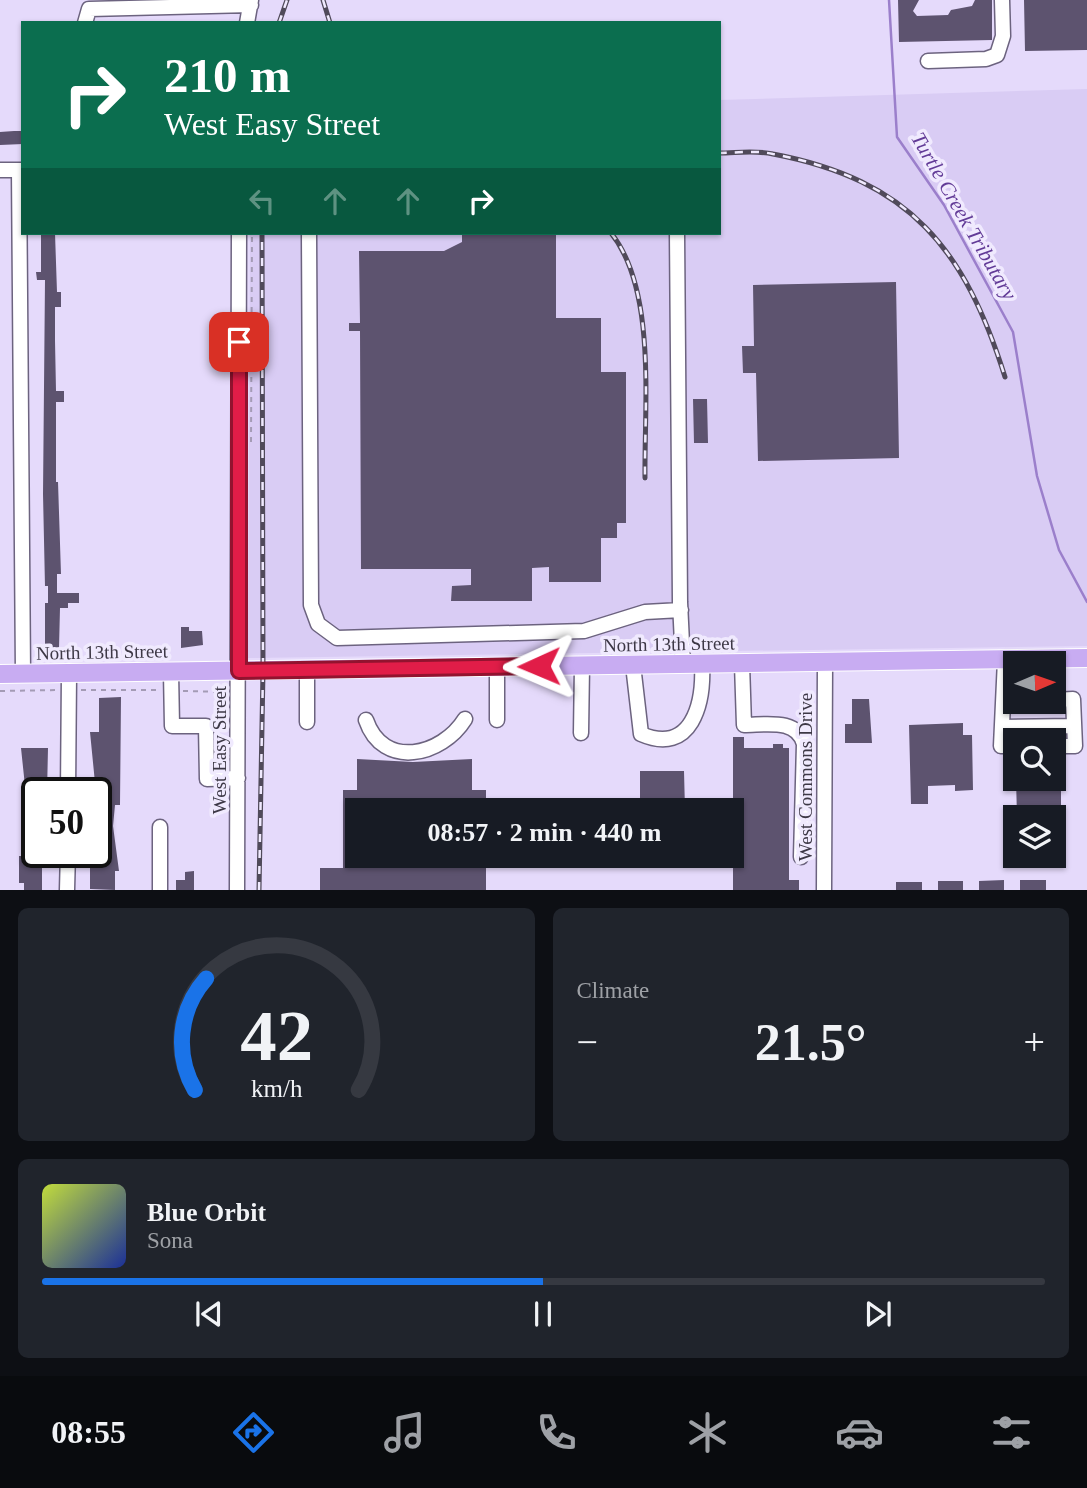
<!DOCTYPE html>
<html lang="en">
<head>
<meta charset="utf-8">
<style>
	:root { --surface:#171b24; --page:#20242c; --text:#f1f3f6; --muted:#9ea1a6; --line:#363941; --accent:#1a73e8 }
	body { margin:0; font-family:Georgia,serif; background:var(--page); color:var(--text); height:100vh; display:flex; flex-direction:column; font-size:26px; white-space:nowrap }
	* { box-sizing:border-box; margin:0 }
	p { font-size:23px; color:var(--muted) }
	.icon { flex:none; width:38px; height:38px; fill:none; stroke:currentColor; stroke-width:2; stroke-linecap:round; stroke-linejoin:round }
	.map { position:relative; height:890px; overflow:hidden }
	.side { display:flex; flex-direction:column; gap:18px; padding:18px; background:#0d0f14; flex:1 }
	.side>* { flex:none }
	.banner { position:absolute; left:21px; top:21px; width:700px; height:214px; border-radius:0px; box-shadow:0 2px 5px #0004; background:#0b6e4f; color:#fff; overflow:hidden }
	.needle { width:46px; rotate:88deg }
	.fabs { position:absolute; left:1003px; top:651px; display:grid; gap:14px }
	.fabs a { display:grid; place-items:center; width:63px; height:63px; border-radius:0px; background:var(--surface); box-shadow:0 2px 5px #0004; font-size:35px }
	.speed { position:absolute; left:21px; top:777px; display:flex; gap:14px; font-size:35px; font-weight:700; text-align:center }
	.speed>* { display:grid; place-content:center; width:91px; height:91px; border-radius:50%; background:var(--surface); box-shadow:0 2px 5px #0004; line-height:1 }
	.speed .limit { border:4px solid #111; border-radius:10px; background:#fff; color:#111 }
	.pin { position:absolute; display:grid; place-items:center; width:60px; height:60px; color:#fff; margin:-30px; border-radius:14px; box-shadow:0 4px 10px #0006 }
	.me { position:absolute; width:77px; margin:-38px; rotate:269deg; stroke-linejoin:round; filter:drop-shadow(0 0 5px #0008) }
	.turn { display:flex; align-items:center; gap:24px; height:147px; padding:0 28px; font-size:32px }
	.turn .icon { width:91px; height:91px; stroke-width:2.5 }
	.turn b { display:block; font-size:49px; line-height:60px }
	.lanes { display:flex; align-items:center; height:66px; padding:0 28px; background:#0003; justify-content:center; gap:35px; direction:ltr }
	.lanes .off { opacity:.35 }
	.big { font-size:52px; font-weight:700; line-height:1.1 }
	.side .widget { flex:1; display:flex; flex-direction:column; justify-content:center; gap:10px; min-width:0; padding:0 24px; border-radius:10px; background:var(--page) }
	.side .dial { align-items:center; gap:0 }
	.dial svg { height:182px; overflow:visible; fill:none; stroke:var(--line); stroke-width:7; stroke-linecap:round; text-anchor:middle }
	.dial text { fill:var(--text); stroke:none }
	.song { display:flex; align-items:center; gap:21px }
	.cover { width:84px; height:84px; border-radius:10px; background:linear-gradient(135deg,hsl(70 70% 55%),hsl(230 70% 35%)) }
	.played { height:7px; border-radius:4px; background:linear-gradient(90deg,var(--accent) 50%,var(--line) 50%) }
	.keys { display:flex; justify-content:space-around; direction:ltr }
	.heat { display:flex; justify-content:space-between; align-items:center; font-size:38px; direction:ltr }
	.side .tiles { flex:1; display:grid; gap:18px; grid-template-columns:1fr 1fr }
	.widget:last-child { grid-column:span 2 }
	.trip { position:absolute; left:345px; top:798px; width:399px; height:70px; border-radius:0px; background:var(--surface); box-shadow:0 2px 5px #0004; font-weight:700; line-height:70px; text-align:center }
	.tab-bar { display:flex; height:112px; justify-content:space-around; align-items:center; background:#090b0e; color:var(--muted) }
	.tab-bar .icon { width:49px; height:49px }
	.tab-bar .current { color:var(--accent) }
	.tab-bar b { font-size:32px; color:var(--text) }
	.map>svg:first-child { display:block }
	.built { fill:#d9ccf4 }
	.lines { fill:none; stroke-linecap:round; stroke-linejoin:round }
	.stream { stroke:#9b7fcb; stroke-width:2.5 }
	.building { fill:#5d536f }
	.minor-casing { stroke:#6c637f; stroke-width:17 }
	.major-casing { stroke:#fff; stroke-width:20 }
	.path { stroke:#a49bb5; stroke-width:2; stroke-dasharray:5 5; stroke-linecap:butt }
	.minor { stroke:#fff; stroke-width:14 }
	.major { stroke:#c8acf2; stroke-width:18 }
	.rail-casing { stroke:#504a5a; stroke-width:5 }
	.rail { stroke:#f0eafe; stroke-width:2.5; stroke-dasharray:8; stroke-linecap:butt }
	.route-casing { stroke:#92132f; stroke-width:18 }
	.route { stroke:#e11d48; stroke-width:12 }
	.labels { text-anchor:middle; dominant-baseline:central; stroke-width:7; stroke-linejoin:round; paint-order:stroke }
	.street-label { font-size:19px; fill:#3d3846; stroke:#f0eafe }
	.water-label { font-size:21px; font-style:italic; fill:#623b97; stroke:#f0eafe }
</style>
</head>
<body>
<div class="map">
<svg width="1087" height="890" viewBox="0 0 1087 890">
	<rect width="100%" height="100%" fill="#e5dafb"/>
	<!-- built -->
	<path class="built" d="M1087,89v557l-839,12 2,-425h469v-133z"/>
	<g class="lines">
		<!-- stream -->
		<path class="stream" d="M889,0l8,137 47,68 69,127 24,144 22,74 28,52"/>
	</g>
	<!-- building -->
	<path class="building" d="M898,0h21l-6,11 4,5 31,-1 3,-5 21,-4 3,-6h17v40l-93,2z
		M1024,0h63v50l-62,1z
		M14,131h9v13l-23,1v-13z
		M41,233h14l2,59h4v15h-6v34l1,50h8v11h-8v80h2l3,92h-4v19h22v10h-11v5h-8l-1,40h-14v-45h3v-17h-3l-2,-92 2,-214h-8l-1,-8h5z
		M462,233h94v85h45v54h25v151h-9v15h-16v44h-52v-15l-17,1v33h-81l1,-15 19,-1v-16h-110l-1,-238h-11v-8h11l-1,-72h85l18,-9z
		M896,282l3,176 -141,3 -2,-88h-13l-1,-27h12l-1,-61z
		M693,399h14l1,44h-14z
		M181,627h8v4h13l1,14 -22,3z
		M121,697l-1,108h-5l-2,21 6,45h-4v19l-25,-1v-28h6v-68l-6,-61h9v-34z
		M852,699h17l3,44h-27v-19h7z
		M963,723v12h9l1,55 -18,1v-6l-27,1v18h-17l-2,-79z
		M733,737h11v11h29v-4h10v4h6v132h10v10h-66z
		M21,748h27l-1,45h-10v63h10v10h-5v24h-18v-7h-5v-27h5l-2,-43 7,-1v-26h-4z
		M1054,752l7,4v86h-7v-25h-37l-1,-38h38z
		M357,759l56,3 59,-3v31h14v20h-129v46h129v34h-166v-22h23v-78h14z
		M640,771h44l1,39h-45z
		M194,871v19h-18v-10h9v-8z
		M1004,880v10h-25v-9z
		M1020,880h26v10h-26z
		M938,881h25v9h-25z
		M896,882h26v8h-26z"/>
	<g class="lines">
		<!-- minor casing -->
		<g class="minor-casing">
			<path id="minor" d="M85,23l4,-14 162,-4
				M247,23l4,-23
				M928,61l58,-2 11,-4 6,-19 -1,-36
				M0,170h23
				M19,170l4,504
				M309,233l2,372 7,19 19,14 247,-7 61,-19 36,-2
				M677,233l3,369 3,62
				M1005,660l-4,86h14
				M742,664l2,61c22,0 53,-7 60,19l-3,113
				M633,665l8,69c51,22 63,-31 61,-70
				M307,671v51
				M171,672l1,54h34l1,53 31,-1
				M1054,700l19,-1 2,47h-14
				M366,720c17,50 76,36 99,-1
				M497,720v-53
				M1002,727l72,-1
				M581,733l1,-67
				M68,793l1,-119
				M160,827v63
				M67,890l1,-38
				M237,890l2,-657
				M824,890l1,-226"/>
		</g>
		<!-- major casing -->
		<g class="major-casing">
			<path id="major" d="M0,674l1087,-16"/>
		</g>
		<!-- path -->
		<path class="path" d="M251,442l1,-209
			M81,690h79
			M0,691l58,-1
			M183,691l43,1"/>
		<!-- minor -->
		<use href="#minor" class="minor"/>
		<!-- major -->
		<use href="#major" class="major"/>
		<!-- rail casing -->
		<g class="rail-casing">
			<path id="rail" d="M323,0l7,23
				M279,23l8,-23
				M719,153c17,0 37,-3 54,1 137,26 192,95 232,223
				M611,233c46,57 33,174 34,245
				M259,890l4,-219 -1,-438"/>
		</g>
		<!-- rail -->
		<use href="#rail" class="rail"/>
	</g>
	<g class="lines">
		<!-- route casing -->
		<g class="route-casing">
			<path id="route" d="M239,342v329l300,-5"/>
		</g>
		<!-- route -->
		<use href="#route" class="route"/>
	</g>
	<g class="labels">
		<!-- street labels -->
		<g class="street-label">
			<text transform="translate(669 644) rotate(-1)">North 13th Street</text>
			<text transform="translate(102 652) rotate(-1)">North 13th Street</text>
			<text transform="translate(219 750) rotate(-90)">West Easy Street</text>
			<text transform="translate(805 777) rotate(-90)">West Commons Drive</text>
		</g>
		<!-- water labels -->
		<g class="water-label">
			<text transform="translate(964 216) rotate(60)">Turtle Creek Tributary</text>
		</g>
	</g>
</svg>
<div class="fabs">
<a><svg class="needle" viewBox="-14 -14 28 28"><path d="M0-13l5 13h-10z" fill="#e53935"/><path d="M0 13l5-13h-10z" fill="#9ea1a6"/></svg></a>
<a><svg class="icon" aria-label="search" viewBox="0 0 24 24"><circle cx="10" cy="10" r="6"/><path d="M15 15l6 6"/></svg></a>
<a><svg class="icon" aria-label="layers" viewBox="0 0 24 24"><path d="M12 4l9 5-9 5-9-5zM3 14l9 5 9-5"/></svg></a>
</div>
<div class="speed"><div class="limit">50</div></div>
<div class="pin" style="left:239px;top:342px;background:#d93025"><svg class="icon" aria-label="arrive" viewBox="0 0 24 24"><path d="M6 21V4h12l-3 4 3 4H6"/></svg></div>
<svg class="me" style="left:539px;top:666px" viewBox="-20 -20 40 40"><path d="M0-17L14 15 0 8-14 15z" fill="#e11d48" stroke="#fff" stroke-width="4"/></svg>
<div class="trip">08:57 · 2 min · 440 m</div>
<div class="banner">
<div class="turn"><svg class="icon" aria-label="right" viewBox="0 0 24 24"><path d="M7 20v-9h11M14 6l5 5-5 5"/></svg><div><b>210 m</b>West Easy Street</div></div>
<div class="lanes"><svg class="icon off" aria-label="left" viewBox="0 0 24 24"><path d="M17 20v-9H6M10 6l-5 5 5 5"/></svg><svg class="icon off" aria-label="ahead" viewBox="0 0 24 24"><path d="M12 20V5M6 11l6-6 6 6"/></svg><svg class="icon off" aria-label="ahead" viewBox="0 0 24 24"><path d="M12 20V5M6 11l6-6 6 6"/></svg><svg class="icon" aria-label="right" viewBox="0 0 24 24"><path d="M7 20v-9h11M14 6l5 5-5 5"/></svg></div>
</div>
</div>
<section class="side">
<div class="tiles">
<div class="widget dial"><svg viewBox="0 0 100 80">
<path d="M14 69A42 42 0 1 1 86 69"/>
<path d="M14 69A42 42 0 0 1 19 20" stroke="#1a73e8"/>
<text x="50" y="56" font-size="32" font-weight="700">42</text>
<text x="50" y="72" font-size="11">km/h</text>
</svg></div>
<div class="widget"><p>Climate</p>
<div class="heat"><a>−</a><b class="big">21.5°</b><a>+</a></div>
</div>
<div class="widget">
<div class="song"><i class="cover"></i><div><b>Blue Orbit</b><p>Sona</p></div></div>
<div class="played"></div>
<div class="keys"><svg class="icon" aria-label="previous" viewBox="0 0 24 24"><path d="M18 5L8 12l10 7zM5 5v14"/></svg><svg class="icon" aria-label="pause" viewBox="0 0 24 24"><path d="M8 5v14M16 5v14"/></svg><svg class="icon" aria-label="next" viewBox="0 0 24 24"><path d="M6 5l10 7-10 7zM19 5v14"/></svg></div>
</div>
</div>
</section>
<nav class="tab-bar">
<b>08:55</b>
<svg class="icon current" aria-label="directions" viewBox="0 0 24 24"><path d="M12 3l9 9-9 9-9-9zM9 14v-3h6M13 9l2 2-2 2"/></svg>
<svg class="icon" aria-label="music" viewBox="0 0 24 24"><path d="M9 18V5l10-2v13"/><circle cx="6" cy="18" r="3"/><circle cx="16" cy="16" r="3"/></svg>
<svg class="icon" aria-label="phone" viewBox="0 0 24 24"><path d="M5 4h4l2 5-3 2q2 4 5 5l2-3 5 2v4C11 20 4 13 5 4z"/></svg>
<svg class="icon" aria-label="climate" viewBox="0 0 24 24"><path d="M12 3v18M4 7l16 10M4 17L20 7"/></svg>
<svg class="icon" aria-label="car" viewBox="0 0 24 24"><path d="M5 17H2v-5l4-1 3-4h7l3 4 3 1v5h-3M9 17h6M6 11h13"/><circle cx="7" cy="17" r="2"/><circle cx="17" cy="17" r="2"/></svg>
<svg class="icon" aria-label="filters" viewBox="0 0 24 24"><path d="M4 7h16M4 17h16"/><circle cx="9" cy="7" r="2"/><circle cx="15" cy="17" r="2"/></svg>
</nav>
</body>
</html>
